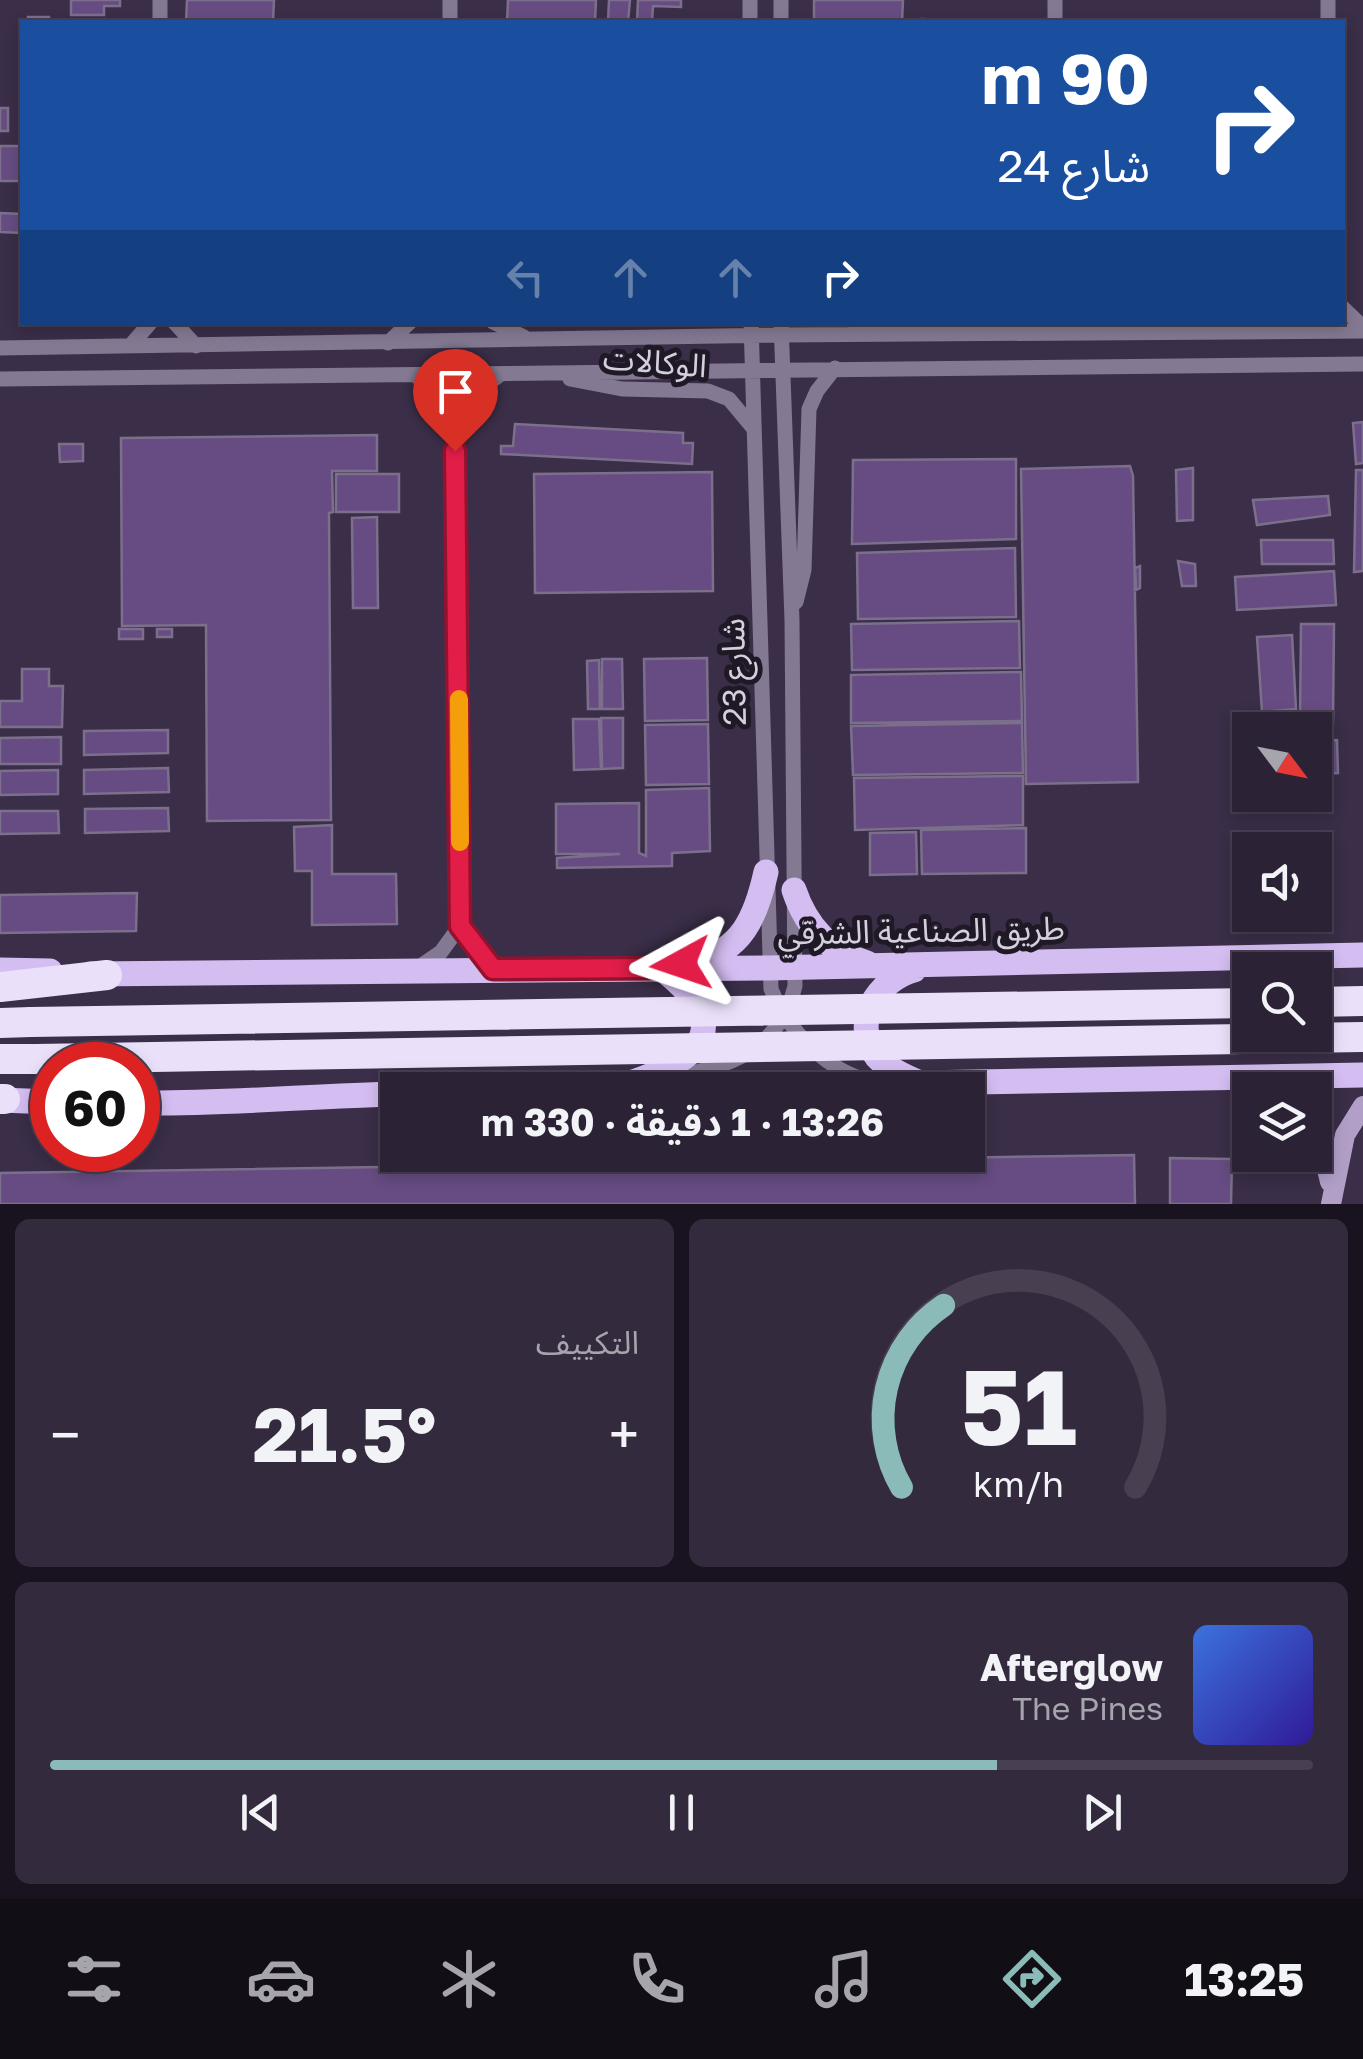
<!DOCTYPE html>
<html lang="ar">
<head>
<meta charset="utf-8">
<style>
	:root { --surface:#2c2236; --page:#342a3e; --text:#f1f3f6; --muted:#a6a4ad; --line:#483f51; --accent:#8bbbb9 }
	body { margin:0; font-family:"Golos Text","Noto Sans Arabic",sans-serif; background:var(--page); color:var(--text); direction:rtl; height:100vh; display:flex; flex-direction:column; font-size:38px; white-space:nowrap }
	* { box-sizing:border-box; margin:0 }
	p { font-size:32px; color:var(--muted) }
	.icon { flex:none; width:55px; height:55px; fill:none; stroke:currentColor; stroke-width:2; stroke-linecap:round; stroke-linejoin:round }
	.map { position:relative; height:1204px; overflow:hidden; direction:ltr }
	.details { display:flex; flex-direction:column; gap:15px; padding:15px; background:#18131e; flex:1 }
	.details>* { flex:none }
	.guide { position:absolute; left:20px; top:20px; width:1325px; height:305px; border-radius:0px; box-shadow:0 5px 15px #0003,0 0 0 2px var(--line); direction:rtl; background:#1a4fa0; color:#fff; overflow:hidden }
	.needle { width:65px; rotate:122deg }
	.fabs { position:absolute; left:1232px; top:712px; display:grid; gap:20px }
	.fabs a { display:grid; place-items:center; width:100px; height:100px; border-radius:0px; background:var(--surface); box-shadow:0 5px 15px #0003,0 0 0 2px var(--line); font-size:50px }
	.speed { position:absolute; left:30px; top:1042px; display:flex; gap:20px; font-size:50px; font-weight:700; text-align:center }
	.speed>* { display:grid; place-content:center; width:130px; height:130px; border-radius:50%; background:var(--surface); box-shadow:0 5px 15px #0003,0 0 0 2px var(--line); line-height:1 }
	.speed .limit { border:15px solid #d22; background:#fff; color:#111 }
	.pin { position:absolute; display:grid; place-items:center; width:85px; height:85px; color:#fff; margin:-102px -42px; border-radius:50% 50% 50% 0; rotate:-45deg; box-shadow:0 0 10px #0007 }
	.pin .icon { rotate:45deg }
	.me { position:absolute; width:110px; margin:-55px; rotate:265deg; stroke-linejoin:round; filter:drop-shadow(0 0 8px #0008) }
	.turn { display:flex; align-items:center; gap:35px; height:210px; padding:0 30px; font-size:45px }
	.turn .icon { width:130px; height:130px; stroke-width:2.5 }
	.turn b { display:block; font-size:70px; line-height:85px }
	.lanes { display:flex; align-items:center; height:95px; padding:0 30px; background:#0003; justify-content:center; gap:50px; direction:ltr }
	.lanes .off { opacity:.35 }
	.big { font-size:75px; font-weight:700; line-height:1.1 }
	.details .tile { flex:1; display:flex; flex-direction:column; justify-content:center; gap:15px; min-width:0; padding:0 35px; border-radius:15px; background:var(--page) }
	.details .dial { align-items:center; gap:0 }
	.dial svg { height:260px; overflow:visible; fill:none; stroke:var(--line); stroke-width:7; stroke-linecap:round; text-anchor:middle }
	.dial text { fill:var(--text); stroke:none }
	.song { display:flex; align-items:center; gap:30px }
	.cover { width:120px; height:120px; border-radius:15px; background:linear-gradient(135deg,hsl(220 70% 55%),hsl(250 70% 35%)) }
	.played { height:10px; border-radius:5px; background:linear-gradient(90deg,var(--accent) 75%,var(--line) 75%) }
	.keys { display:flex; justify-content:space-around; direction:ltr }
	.heat { display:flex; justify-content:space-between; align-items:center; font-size:55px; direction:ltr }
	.details .tiles { flex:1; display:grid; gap:15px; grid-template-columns:1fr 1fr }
	.tile:last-child { grid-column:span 2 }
	.trip { position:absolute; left:380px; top:1072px; width:605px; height:100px; border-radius:0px; background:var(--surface); box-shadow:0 5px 15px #0003,0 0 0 2px var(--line); font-weight:700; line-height:100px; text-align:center; direction:rtl }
	.dock { display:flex; height:160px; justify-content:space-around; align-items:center; background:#120e16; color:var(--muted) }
	.dock .icon { width:70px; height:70px }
	.dock .current { color:var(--accent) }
	.dock b { font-size:45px; color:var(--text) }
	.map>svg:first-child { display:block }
	.building { fill:#664c82; stroke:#7c6f8c; stroke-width:2.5 }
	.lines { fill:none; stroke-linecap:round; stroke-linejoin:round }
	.street { stroke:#847992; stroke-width:15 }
	.secondary { stroke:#b19fc8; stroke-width:20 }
	.primary { stroke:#d4bdf1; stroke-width:25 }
	.highway { stroke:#ebe0fa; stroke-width:30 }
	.highway-bridge { stroke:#ebe0fa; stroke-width:30 }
	.route-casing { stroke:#92132f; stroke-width:25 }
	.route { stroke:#e11d48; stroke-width:18 }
	.slow { stroke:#f59e0b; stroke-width:18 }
	.labels { text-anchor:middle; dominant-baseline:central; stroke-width:10; stroke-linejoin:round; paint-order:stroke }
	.street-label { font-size:32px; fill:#d5cede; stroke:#1e1925 }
</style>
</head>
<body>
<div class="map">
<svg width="1363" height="1204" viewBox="0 0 1363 1204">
	<rect width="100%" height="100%" fill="#3a2e48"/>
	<!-- building -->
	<path class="building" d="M71,0h49v6h-16v9h-33z
		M187,0h87l-1,22h-87z
		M508,0h88l-1,22h-88z
		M609,0h21l-2,22h-20z
		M638,0h43v7l-28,-1 -1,16h-15z
		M814,0h89l-1,22h-88z
		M28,17h21v5h-21z
		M922,19l68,3h-68z
		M0,108h8v23h-8z
		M0,146h22v35h-22z
		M0,213l22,1v19l-22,-1z
		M1363,422v41l-7,1 -3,-41z
		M515,424l168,9v10h10l-1,21 -191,-10v-8h12z
		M377,435v36h-45l1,41 -4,1 2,307 -124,1 -1,-196 -84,1 -1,-188z
		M59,444h24v17l-23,1z
		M1016,459v80l-164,5 1,-84z
		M1130,466l3,10 5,306 -112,2 -5,-315z
		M1193,468v52l-16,1 -1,-51z
		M1356,470h7v101l-9,1z
		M712,472l1,119 -178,2 -1,-119z
		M336,474h63v38h-63z
		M1328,496l2,19 -73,10 -4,-25z
		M377,517l1,91h-25l-1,-90z
		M1261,540h72l1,24h-72z
		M1015,548l1,69 -158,2 -1,-66z
		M1178,561l17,3 1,22h-14z
		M1140,566v22l-4,2 -1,-22z
		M1334,571l2,34 -99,5 -2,-33z
		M1019,621l1,47 -168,2 -1,-46z
		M1301,624h33l-1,98h-33z
		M119,629h24v10h-24z
		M157,629h15v8h-15z
		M1292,635l4,74 -34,3 -5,-75z
		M707,658l1,62 -63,1 -1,-62z
		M602,659h20l1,50h-21z
		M599,660l1,49h-12l-1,-48z
		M22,669h27v17h14l-1,41h-62v-26h22z
		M1021,672l1,49 -171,2v-48z
		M601,718h22v50l-21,1z
		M573,719h26l2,50 -27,1z
		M1022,723l1,50 -170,2 -2,-49z
		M708,724l1,60 -63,1 -1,-60z
		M168,730v23l-84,2v-24z
		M61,737v27h-61v-26z
		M1337,740l1,33 -23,1v-33z
		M1239,743h11v33h-10z
		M168,768l1,24 -85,2v-24z
		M58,770v24l-58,1v-24z
		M1023,776v49l-168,5 -1,-52z
		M709,788l1,63 -38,2v13l-115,2v-10l63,-4h-64v-50l83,-1v50l7,3v-66z
		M168,808l1,23 -84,2v-24z
		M0,811h58l1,22 -59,1z
		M332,825v49h64l1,50 -85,1v-54h-17l-1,-44z
		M1026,828v45l-104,1 -1,-44z
		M916,832l1,42 -47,1v-42z
		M137,893l-1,38 -136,2v-38z
		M1134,1155l1,49h-1135v-31z
		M1170,1158l62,1 -1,45h-61z"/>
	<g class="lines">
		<!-- street -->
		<path class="street" d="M160,0v22
			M1055,0v22
			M1328,0v22
			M450,22v-22
			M750,22v-22
			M781,22v-22
			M1342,307l21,20
			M174,322l22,24
			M493,322l31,15
			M751,322l20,667c16,39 51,77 91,90
			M854,322l29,8
			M388,343l22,-21
			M130,346l21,-24
			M0,348l781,-13 582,-4
			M415,375l23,18 16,26 6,507 33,43
			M0,379l1363,-15
			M570,379l52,10 86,2 21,8 25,30
			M454,419l20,-26 27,-19
			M796,602l8,-32 5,-161 8,-18 18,-23
			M418,968l23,-16 19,-26
			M669,1078c60,-11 110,-27 126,-92l-3,-366 -11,-298"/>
		<!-- secondary -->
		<path class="secondary" d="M1315,1119l15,63
			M1331,1204l14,-69 18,-29"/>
		<!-- primary -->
		<path class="primary" d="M794,890c12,36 35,62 73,73
			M694,962c48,-11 62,-45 72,-90
			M0,970l50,1
			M914,970c-36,10 -64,52 -37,87 11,12 26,19 41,25
			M90,974l678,-6 595,-13
			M633,1082c75,-26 99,-59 28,-114
			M530,1090l833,-15
			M0,1100l52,2
			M138,1103c86,1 173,-7 260,-9"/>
		<!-- highway -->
		<path class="highway" d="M0,987l107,-12
			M1315,1002l48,-1
			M0,1023l31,-1
			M0,1059h36
			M0,1099h5"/>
		<!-- highway-bridge -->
		<path class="highway-bridge" d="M31,1022l1219,-19
			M36,1059l1327,-22"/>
	</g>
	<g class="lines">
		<!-- route casing -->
		<g class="route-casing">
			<path id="route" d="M455,451l5,475 33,43 168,-1 20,-4"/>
		</g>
		<!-- route -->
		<use href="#route" class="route"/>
		<!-- slow -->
		<path class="slow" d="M459,699l1,143"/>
	</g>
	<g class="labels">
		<!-- street labels -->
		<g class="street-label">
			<text transform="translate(655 361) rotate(5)">الوكالات</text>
			<text transform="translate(733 672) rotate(-91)">شارع 23</text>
			<text transform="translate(921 930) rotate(-1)">طريق الصناعية الشرقي</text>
		</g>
	</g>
</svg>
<div class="fabs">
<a><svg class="needle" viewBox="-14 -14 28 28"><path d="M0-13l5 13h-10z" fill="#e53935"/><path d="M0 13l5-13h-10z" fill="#a6a4ad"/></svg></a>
<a><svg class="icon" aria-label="sound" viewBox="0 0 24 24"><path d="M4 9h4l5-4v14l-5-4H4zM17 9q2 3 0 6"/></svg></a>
<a><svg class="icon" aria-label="search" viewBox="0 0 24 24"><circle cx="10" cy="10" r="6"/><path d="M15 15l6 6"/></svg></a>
<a><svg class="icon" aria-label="layers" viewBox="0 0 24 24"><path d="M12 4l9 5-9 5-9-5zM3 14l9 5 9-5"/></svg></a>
</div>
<div class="speed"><div class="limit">60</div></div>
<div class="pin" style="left:455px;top:451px;background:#d93025"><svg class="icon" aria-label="arrive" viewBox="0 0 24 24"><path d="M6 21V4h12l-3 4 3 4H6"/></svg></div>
<svg class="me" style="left:681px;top:964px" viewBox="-20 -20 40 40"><path d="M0-17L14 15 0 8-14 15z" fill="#e11d48" stroke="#fff" stroke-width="4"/></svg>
<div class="trip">13:26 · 1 دقيقة · 330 m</div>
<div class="guide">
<div class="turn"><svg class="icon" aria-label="right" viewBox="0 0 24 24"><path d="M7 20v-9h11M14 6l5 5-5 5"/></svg><div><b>90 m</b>شارع 24</div></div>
<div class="lanes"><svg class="icon off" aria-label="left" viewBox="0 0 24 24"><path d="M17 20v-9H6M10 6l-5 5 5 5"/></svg><svg class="icon off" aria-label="ahead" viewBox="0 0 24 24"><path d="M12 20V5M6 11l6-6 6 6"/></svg><svg class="icon off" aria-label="ahead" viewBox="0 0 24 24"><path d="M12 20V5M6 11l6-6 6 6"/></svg><svg class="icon" aria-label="right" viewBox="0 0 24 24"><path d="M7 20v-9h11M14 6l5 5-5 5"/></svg></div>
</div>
</div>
<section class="details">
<div class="tiles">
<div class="tile dial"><svg viewBox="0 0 100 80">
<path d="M14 69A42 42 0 1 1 86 69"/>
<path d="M14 69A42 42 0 0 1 27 13" stroke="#8bbbb9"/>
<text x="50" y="56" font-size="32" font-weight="700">51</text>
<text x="50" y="72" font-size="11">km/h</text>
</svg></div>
<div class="tile"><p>التكييف</p>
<div class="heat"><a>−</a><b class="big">21.5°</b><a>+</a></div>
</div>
<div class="tile">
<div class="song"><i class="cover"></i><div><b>Afterglow</b><p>The Pines</p></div></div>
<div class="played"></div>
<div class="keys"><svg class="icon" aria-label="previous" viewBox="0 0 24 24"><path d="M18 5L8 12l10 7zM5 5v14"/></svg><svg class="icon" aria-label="pause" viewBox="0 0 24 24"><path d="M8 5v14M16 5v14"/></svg><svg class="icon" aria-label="next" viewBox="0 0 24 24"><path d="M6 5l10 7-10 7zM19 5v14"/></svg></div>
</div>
</div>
</section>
<nav class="dock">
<b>13:25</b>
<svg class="icon current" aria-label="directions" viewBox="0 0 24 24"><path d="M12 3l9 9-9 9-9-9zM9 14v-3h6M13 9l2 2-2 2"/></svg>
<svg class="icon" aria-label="music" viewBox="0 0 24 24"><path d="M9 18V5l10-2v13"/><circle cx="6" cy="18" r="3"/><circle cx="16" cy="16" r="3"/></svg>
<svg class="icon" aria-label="phone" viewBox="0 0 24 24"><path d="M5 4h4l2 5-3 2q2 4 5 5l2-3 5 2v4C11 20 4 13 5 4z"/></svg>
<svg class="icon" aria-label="climate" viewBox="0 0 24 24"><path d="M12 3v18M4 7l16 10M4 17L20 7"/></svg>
<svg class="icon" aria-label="car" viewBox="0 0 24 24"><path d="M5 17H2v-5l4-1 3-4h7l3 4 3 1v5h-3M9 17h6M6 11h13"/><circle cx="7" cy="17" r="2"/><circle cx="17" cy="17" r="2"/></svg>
<svg class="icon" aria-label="filters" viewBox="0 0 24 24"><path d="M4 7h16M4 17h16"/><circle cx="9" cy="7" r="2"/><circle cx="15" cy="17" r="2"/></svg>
</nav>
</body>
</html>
